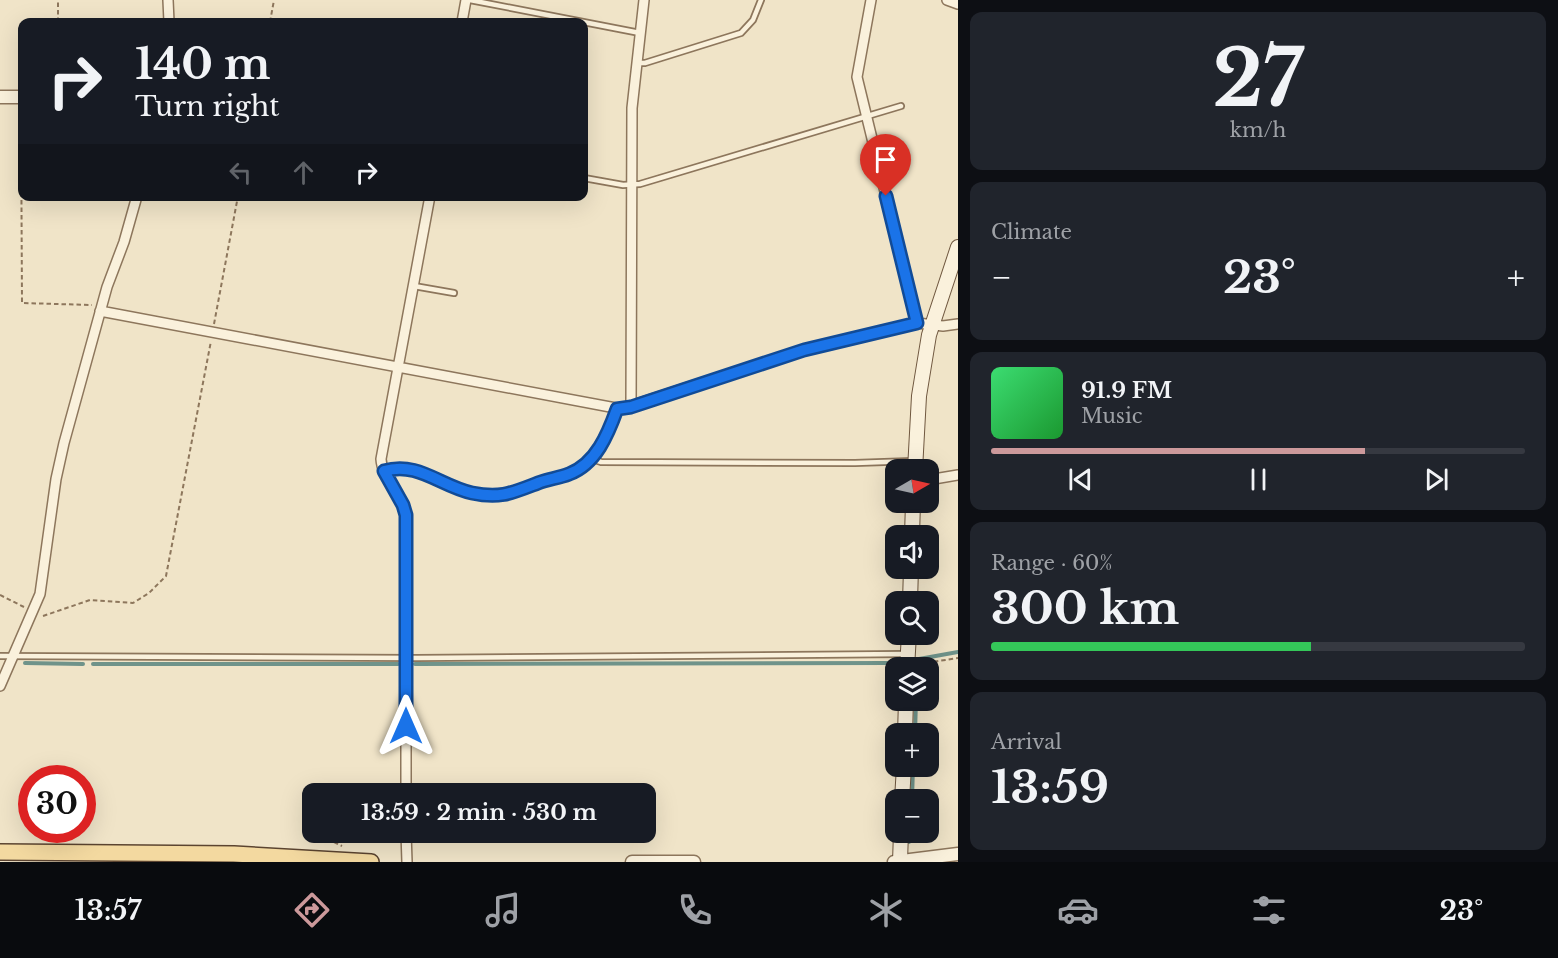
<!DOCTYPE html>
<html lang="en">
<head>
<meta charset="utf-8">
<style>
	:root { --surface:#171b24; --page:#20242c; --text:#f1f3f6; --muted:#9ea1a6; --line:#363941; --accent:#cc999b }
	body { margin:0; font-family:"Libre Baskerville",serif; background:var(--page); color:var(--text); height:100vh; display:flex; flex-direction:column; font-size:22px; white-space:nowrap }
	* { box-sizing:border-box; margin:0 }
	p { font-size:20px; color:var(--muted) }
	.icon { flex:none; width:33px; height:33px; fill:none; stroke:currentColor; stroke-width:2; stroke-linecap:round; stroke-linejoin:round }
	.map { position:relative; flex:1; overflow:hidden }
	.details { display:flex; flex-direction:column; gap:12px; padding:12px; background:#0d0f14; width:600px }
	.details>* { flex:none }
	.guide { position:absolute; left:18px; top:18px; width:570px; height:183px; border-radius:12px; box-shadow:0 6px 24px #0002; background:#171b24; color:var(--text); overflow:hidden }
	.needle { width:39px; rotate:81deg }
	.tools { position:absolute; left:885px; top:459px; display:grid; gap:12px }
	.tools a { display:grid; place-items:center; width:54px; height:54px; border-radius:12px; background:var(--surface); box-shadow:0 6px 24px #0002; font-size:30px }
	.speed { position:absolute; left:18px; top:765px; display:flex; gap:12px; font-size:30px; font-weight:700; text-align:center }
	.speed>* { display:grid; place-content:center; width:78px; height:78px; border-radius:50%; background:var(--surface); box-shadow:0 6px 24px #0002; line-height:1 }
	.speed .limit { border:9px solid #d22; background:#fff; color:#111 }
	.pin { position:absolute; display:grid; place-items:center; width:51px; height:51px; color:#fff; margin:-62px -26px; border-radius:50% 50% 50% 0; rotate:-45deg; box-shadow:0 0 6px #0007 }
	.pin .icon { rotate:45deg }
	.me { position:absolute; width:66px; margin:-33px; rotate:0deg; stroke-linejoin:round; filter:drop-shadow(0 0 4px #0008) }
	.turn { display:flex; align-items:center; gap:21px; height:126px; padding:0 18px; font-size:27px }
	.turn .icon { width:78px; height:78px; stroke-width:2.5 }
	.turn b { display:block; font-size:42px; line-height:51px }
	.lanes { display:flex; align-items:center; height:57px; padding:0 18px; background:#0003; justify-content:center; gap:30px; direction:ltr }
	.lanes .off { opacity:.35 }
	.big { font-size:45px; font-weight:700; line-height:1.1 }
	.details .widget { flex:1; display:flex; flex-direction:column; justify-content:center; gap:9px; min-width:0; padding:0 21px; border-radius:12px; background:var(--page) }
	.details .dial { align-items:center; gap:0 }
	.dial b { font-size:78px; line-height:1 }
	.song { display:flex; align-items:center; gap:18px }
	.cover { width:72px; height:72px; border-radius:9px; background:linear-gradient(135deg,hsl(140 70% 55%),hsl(130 70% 35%)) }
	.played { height:6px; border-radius:3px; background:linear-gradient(90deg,var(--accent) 70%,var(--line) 70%) }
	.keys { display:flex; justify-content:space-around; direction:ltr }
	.heat { display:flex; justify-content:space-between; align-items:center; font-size:33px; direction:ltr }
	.charge { height:9px; border-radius:4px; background:linear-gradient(90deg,#34c759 60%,var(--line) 0) }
	.trip { position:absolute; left:302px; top:783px; width:354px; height:60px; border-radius:12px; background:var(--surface); box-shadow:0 6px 24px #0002; font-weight:700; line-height:60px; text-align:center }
	.menu { display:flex; height:96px; justify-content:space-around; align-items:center; background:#090b0e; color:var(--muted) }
	.menu .icon { width:42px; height:42px }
	.menu .on { color:var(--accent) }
	.menu b { font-size:27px; color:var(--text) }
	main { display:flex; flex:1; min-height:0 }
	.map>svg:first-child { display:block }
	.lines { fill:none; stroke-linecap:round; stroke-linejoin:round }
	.stream { stroke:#6f938a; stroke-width:4 }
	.service-casing { stroke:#8d765c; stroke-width:8 }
	.minor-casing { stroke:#8d765c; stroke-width:12 }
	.tertiary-casing { stroke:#8d765c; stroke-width:15 }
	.secondary-casing { stroke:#6f573f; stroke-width:16 }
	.primary-casing { stroke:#5b4430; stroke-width:18 }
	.path { stroke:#8d765c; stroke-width:2; stroke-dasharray:4.5 3; stroke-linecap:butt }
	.service { stroke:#faf1dc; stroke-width:4.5 }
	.minor { stroke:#faf1dc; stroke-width:9 }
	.tertiary { stroke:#faf1dc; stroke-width:12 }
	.secondary { stroke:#faf1dc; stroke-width:14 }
	.primary { stroke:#f3d9a0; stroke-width:15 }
	.route-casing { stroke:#114b97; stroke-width:15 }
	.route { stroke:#1a73e8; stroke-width:10 }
</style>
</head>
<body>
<main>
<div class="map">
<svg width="958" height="862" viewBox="0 0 958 862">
	<rect width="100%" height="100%" fill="#f0e4c8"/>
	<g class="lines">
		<!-- stream -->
		<path class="stream" d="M919,659l39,-7
			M25,663l58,1
			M93,664h305
			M415,664l475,-1
			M915,734l1,-34
			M912,800l1,-34
			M909,842l1,-10"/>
		<!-- service casing -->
		<g class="service-casing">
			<path id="service" d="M470,0l170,33
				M637,63h8l96,-30 12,-13 8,-20
				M584,178l39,7 17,-1 261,-78
				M414,286l40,7
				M592,459l9,3 254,1 58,-2
				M0,656l417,2 489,-4"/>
		</g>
		<!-- minor casing -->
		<g class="minor-casing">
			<path id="minor" d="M168,0l1,22
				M871,0l-14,77 60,246
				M947,0l11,4
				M462,22l4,-22
				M100,311l521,98 183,-59 113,-27 26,3 15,-2
				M631,407l1,-299 12,-108
				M384,471c37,-10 55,15 88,22 28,5 40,0 66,-10 10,-4 21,-5 31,-9 27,-10 40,-40 48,-65
				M928,480l30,-5
				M0,686l40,-92 16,-115 8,-36 43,-156 17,-45 13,-46
				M406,794v-279c-4,-20 -24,-36 -25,-56l49,-263
				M406,832l1,30"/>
		</g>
		<!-- tertiary casing -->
		<g class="tertiary-casing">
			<path id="tertiary" d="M0,97h22
				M632,862h62
				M894,862l64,-8"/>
		</g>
		<!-- secondary casing -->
		<g class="secondary-casing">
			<path id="secondary" d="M915,470l4,-74 10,-61 29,-88
				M912,536l1,-34
				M910,602l1,-34
				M907,668l2,-34
				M905,734l1,-34
				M902,800l2,-34
				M900,862l1,-30"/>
		</g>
		<!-- primary casing -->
		<g class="primary-casing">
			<path id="primary" d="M0,852l234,2 137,8"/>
		</g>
		<!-- path -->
		<path class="path" d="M58,22v-22
			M270,22l4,-22
			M21,110l1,193 70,2
			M214,324l24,-128
			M0,595l24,12
			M43,616l47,-16 43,3 16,-10 17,-17 45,-235
			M919,664l39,-6
			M334,842l8,4"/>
		<!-- service -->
		<use href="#service" class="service"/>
		<!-- minor -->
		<use href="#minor" class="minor"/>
		<!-- tertiary -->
		<use href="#tertiary" class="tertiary"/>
		<!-- secondary -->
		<use href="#secondary" class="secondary"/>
		<!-- primary -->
		<use href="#primary" class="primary"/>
	</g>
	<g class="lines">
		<!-- route casing -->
		<g class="route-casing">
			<path id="route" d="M406,726v-211l-3,-10 -19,-34c34,-10 56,15 88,22 28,6 40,0 66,-10 10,-4 21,-5 31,-9 27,-10 39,-40 48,-65l14,-2 173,-57 113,-27 -31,-127"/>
		</g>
		<!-- route -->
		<use href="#route" class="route"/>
	</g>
</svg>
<div class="tools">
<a><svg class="needle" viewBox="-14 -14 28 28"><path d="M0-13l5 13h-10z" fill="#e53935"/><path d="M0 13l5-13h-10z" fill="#9ea1a6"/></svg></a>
<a><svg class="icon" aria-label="sound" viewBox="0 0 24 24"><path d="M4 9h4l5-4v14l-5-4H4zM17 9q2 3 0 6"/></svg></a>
<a><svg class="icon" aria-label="search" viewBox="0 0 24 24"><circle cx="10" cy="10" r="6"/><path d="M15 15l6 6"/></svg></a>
<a><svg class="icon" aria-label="layers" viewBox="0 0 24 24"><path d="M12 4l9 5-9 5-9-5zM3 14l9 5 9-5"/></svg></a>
<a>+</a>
<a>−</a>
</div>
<div class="speed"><div class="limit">30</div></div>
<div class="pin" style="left:886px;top:196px;background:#d93025"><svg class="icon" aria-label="arrive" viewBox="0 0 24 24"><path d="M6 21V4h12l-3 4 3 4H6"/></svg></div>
<svg class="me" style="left:406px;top:726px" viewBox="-20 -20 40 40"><path d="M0-17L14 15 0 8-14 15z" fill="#1a73e8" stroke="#fff" stroke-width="4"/></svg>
<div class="trip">13:59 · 2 min · 530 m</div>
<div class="guide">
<div class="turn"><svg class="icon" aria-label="right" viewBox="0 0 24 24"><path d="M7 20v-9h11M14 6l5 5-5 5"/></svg><div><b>140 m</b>Turn right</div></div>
<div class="lanes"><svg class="icon off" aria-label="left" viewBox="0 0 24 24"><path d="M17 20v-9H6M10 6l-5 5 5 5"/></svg><svg class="icon off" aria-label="ahead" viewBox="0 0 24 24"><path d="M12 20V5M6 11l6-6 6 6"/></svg><svg class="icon" aria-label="right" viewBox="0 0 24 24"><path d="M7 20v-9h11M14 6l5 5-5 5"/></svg></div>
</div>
</div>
<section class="details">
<div class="widget dial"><b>27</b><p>km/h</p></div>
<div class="widget"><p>Climate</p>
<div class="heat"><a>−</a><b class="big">23°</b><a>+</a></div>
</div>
<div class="widget">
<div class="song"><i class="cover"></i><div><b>91.9 FM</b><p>Music</p></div></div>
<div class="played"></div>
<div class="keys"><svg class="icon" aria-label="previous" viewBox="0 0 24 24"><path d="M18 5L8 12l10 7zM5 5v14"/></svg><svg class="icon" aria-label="pause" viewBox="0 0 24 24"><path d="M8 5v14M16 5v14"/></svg><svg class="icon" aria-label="next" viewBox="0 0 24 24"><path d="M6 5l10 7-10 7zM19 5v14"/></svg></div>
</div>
<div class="widget"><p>Range · 60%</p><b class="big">300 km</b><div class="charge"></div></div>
<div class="widget"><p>Arrival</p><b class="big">13:59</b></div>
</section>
</main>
<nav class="menu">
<b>13:57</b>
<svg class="icon on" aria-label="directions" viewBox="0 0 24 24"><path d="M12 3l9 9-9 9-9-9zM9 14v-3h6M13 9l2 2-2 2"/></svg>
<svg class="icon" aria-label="music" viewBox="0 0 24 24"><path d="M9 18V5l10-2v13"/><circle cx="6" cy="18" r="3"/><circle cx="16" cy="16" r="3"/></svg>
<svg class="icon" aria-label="phone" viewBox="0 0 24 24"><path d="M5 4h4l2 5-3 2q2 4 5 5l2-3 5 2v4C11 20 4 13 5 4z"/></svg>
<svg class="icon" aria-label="climate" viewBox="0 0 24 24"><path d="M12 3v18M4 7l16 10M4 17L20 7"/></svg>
<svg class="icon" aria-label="car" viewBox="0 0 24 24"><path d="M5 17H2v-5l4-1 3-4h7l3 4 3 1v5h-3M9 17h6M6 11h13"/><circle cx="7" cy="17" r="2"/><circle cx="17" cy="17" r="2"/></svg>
<svg class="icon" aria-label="filters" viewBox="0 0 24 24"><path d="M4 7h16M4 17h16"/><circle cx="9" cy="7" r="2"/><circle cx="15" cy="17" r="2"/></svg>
<b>23°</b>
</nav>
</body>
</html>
